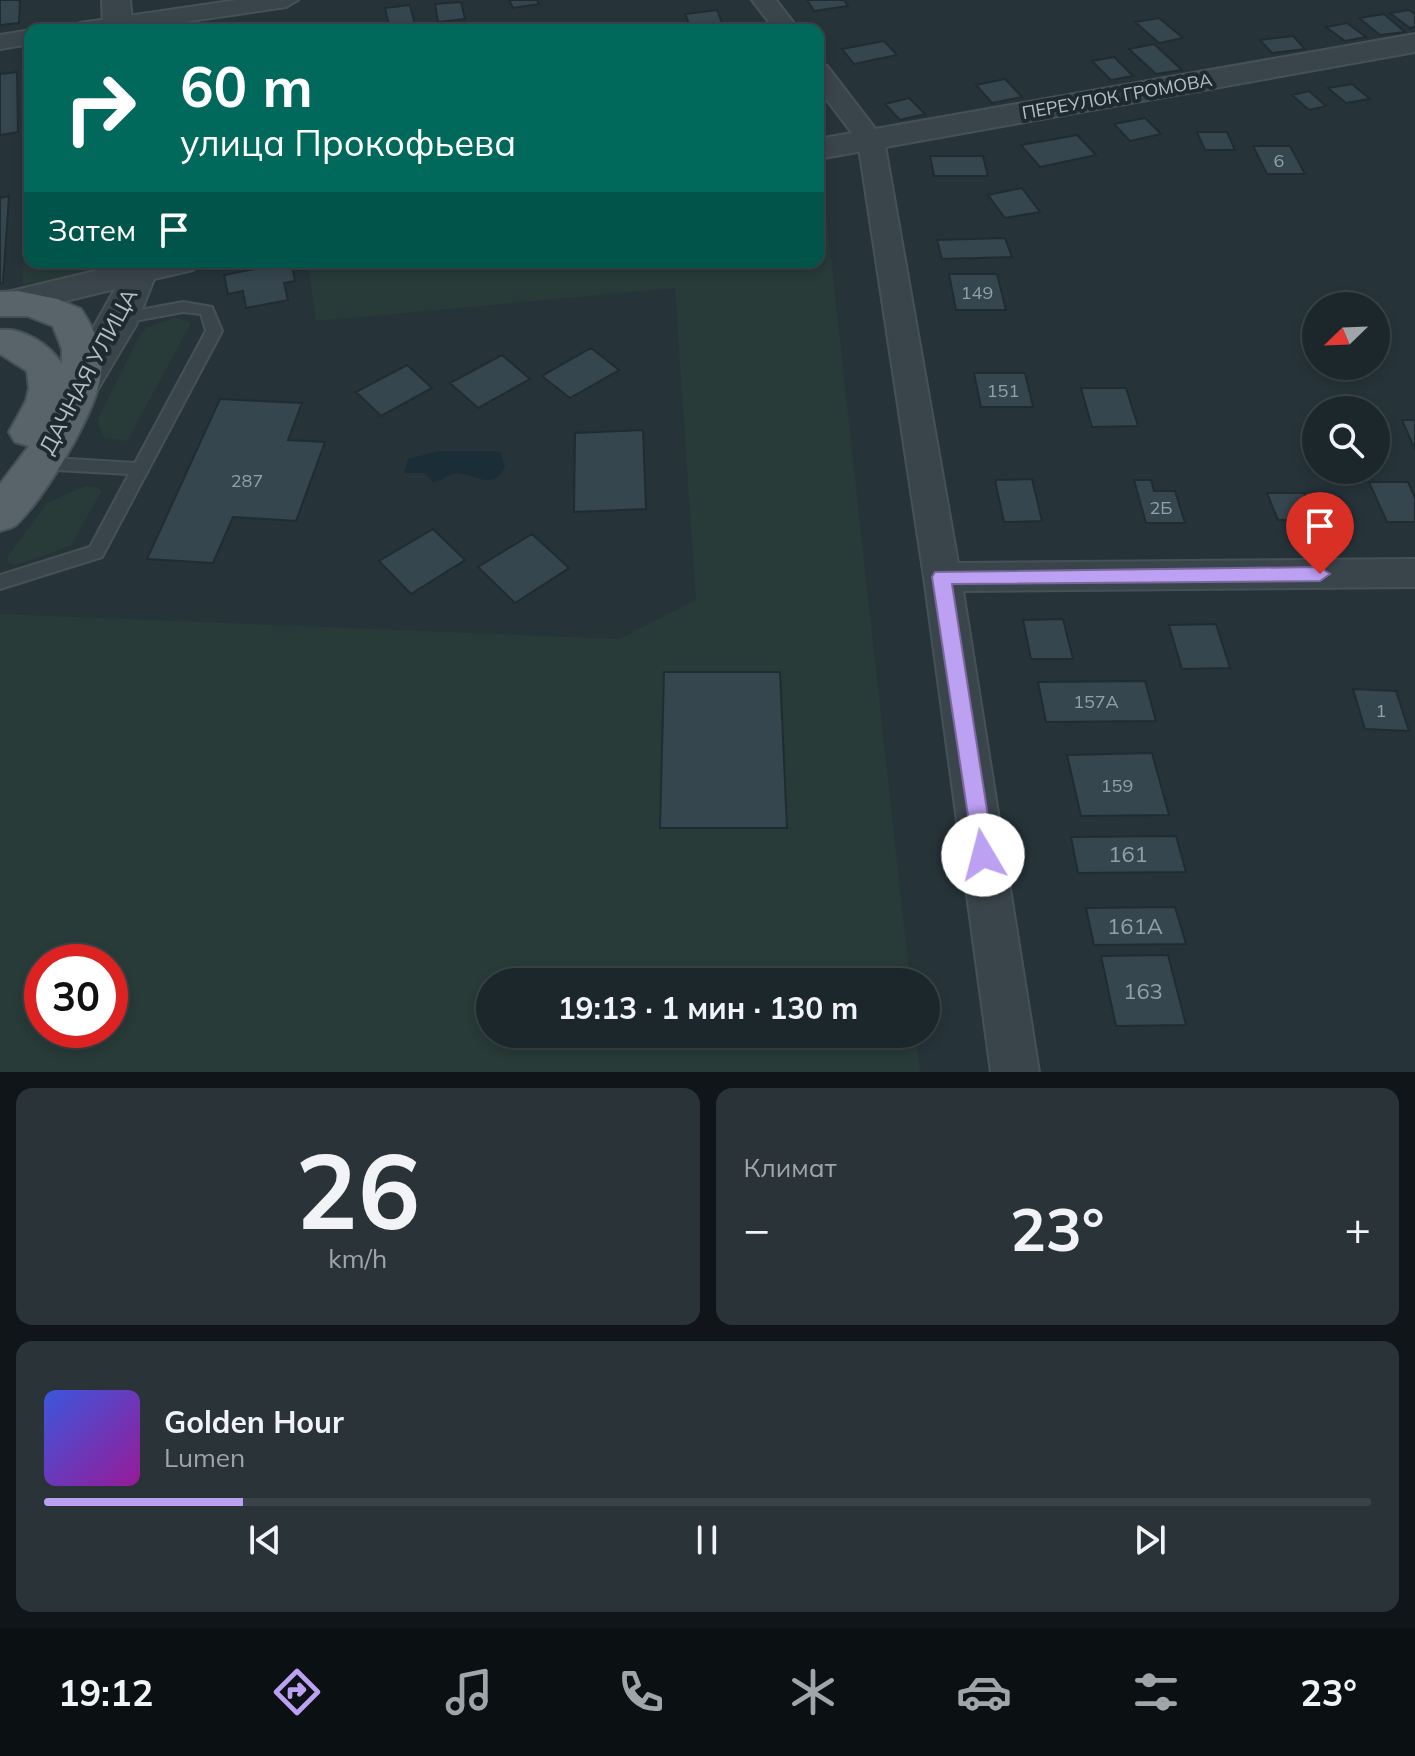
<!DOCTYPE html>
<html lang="ru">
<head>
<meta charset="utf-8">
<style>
	:root { --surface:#1c272c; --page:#293338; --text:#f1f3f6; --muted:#a0a5a9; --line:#3a4448; --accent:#bca0f2 }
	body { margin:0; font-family:Mulish,sans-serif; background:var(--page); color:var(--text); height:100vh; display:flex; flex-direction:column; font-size:30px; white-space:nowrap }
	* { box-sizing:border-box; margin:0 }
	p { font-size:26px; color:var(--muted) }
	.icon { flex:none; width:44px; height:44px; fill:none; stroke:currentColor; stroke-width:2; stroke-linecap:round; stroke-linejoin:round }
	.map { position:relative; height:1072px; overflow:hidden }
	.details { display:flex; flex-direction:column; gap:16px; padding:16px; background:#0f1518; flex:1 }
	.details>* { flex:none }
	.hud { position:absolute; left:24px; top:24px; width:800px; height:244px; border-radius:16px; box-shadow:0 4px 12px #0003,0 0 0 2px var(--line); background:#00695c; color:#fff; overflow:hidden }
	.needle { width:52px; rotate:247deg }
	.buttons { position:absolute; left:1302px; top:292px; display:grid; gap:16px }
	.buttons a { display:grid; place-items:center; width:88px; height:88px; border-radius:50%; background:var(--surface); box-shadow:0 4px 12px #0003,0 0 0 2px var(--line); font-size:40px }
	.speed { position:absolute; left:24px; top:944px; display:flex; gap:16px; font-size:40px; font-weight:700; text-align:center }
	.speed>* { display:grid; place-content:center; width:104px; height:104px; border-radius:50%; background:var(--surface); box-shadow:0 4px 12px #0003,0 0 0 2px var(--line); line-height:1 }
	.speed .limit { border:12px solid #d22; background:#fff; color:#111 }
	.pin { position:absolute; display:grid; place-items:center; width:68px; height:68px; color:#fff; margin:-82px -34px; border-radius:50% 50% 50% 0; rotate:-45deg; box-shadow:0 0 8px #0007 }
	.pin .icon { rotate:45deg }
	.me { position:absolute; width:88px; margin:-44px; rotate:352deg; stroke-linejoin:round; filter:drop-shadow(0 0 6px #0008) }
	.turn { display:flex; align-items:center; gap:28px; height:168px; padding:0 24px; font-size:36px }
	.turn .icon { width:104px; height:104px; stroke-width:2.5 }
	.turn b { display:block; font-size:56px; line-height:68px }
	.then { display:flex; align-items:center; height:76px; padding:0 24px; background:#0003; gap:16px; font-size:30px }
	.big { font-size:60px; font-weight:700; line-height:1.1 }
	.details .card { flex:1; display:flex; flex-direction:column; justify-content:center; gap:12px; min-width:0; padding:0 28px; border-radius:16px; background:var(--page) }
	.details .dial { align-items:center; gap:0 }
	.dial b { font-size:104px; line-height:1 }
	.song { display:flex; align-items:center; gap:24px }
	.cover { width:96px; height:96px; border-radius:12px; background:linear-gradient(135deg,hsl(230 70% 55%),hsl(300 70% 35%)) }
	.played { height:8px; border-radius:4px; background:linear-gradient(90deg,var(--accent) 15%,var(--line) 15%) }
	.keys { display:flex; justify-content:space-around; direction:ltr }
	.heat { display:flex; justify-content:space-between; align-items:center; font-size:44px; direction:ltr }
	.details .tiles { flex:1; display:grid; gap:16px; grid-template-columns:1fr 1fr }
	.card:last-child { grid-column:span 2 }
	.trip { position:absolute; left:476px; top:968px; width:464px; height:80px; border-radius:40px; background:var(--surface); box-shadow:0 4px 12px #0003,0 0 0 2px var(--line); font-weight:700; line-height:80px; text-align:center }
	.menu { display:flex; height:128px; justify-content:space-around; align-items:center; background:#0b1012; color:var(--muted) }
	.menu .icon { width:56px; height:56px }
	.menu .selected { color:var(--accent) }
	.menu b { font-size:36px; color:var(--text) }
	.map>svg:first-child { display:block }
	.green { fill:#283b39; fill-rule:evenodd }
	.water { fill:#1b2d37 }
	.building { fill:#36464e; stroke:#212c32; stroke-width:2 }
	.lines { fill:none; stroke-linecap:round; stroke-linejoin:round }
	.service-casing { stroke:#465157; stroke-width:4 }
	.minor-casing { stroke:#465157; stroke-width:4 }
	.tertiary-casing { stroke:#465157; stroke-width:4 }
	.primary-casing { stroke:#465157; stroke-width:4 }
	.service { fill:#3a454b; fill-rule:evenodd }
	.minor { fill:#3a454b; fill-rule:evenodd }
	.tertiary { fill:#3a454b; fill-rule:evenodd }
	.primary { fill:#58646a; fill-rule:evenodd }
	.route { fill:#bca0f2; stroke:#7a689d; stroke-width:2 }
	.labels { text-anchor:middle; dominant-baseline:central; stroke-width:8; stroke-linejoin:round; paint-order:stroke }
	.far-street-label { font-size:18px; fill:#b5c0c6; stroke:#1f2a30 }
	.number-label { font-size:18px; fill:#94a0a7 }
	.street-label { font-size:22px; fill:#b5c0c6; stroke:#1f2a30 }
	.near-number-label { font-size:22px; fill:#94a0a7 }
</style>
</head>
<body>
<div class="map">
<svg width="1415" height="1072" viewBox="0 0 1415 1072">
	<rect width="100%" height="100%" fill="#26343a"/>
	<!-- green -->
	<path class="green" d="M28,50l2,212h78v7l-85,15z
		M821,168l89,814h-420v52h426l4,38h-920v-458l619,25 77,-39 -21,-312 -359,33 -8,-59h510zM42,962h68v68h-68z
		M176,317l15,6 -64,118 -23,-3 -7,-17 42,-84 7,-9z
		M85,486l14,2 2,4 -31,54 -54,19 -8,-2v-7l39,-53z"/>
	<!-- water -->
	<path class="water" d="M439,451h56l6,2 4,14c-12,24 -28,8 -47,6 -8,0 -16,8 -25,9l-9,-9h-20l4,-14z"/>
	<!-- building -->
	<path class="building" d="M0,0h20l-1,23 -19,2z
		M509,0h28l2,4 -26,4z
		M807,0h37l4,6 -34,5z
		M461,2l4,17 -27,3 -3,-18z
		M410,5l6,24 -26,1 -5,-22z
		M717,10l5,13 -32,3 -5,-12z
		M1409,10l6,4v13l-5,1 -20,-15z
		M1384,14l21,18 -25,3 -21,-17z
		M1159,18l24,20 -24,5 -24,-21z
		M1347,23l19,14 -21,4 -19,-14z
		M1293,36l12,13 -33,4 -12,-13z
		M884,41l13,14 -43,9 -12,-15z
		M1154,44l28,26 -26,4 -27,-25z
		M1114,57l19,19 -22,4 -19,-19z
		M17,72l1,60 -18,3v-61z
		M1005,79l17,18 -30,6 -16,-18z
		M1352,84l18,15 -24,4 -18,-15z
		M1309,91l17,15 -17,4 -17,-15z
		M909,98l16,16 -25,6 -15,-16z
		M1145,118l16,16 -31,7 -16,-17z
		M1197,132h30l8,18h-30z
		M1077,135l19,20 -56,12 -19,-22z
		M1253,146h37l15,28h-38z
		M930,156h53l5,20h-54z
		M1022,188l18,24 -35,6 -17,-23z
		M9,196l-6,87h-3v-85z
		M1005,238l7,19 -70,2 -5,-19z
		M291,262l4,19 -11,2 4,17 -42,8 -3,-17 -15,3 -4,-19z
		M949,274h48l9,36h-50z
		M591,348l28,22 -49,28 -28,-22z
		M502,355l28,24 -52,29 -28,-25z
		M407,365l25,23 -51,28 -25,-24z
		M974,373h51l8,34h-52z
		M1081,388h45l12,38 -46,1z
		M220,399l82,4 -14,37 37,2 -29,79 -63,-4 -20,46 -66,-4z
		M1402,420h13v30z
		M643,430l3,79 -72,3 1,-79z
		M1032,479l10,42 -38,1 -9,-42z
		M1134,480h17l3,11h21l10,32h-39z
		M1369,482h39l7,16v24h-28z
		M1267,493h37l11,27h-37z
		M433,529l32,31 -54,34 -32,-33z
		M532,534l37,34 -54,35 -37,-36z
		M1063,619l10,40h-42l-8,-39z
		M1216,624l14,44 -48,1 -13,-44z
		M664,672h116l7,156h-127z
		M1145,681l11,40 -110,1 -8,-40z
		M1353,689l43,2 13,40 -44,-2z
		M1152,753l17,62 -88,1 -14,-61z
		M1176,836l10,36 -108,1 -7,-36z
		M1175,907l11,37 -92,1 -8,-37z
		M1168,955l18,70 -70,1 -15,-70z"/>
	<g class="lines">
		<!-- service casing -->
		<g class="service-casing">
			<path id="service" d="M183,302l29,5 10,24 -120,226 -102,32v-14l90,-28 39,-73 -91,-5 -9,-6 9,-6 97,6 71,-132 -5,-17 -18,-2 -65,12 -8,-5 8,-5z"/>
		</g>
		<!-- minor casing -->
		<g class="minor-casing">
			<path id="minor" d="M237,0h61l-12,7 -157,23h-61l12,-7z
				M752,0h24l23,30h-24z
				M31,30l-1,14 -30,5v-14z
				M818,63l9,3 57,74 74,423 457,-4v28l-452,4 76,481h-48l-67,-495 -66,-436 -40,-53z"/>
		</g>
		<!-- tertiary casing -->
		<g class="tertiary-casing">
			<path id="tertiary" d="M102,0h28l3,30h-30z
				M1415,34v18l-597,107v-20z
				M120,262h78l-5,8 -39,9 -18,46 -41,69 -14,4 -14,-4 -6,-9 54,-96 -99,24 -13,-4 -3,-12 3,-4 117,-28z"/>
		</g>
		<!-- primary casing -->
		<g class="primary-casing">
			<path id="primary" d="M18,291l39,8 24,10c13,20 23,40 20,64 -4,39 -56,124 -84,151 -4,4 -11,5 -17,7v-47l29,-38 -14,-4 -6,-10 17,-31 3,-13 -2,-17 -27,-17v-24c23,-3 50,15 62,34v-15l-9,-23 -26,-10h-27v-24z"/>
		</g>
		<!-- service -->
		<use href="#service" class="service"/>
		<!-- minor -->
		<use href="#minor" class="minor"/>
		<!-- tertiary -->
		<use href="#tertiary" class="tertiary"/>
		<!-- primary -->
		<use href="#primary" class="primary"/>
	</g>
	<!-- route -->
	<path class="route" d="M1320,567l10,7 -10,7 -368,3 42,271 -3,7 -8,3 -8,-3 -43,-285 3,-5z"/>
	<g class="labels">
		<!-- far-street labels -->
		<g class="far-street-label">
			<text transform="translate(1117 96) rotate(-10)">ПЕРЕУЛОК ГРОМОВА</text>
		</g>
		<!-- number labels -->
		<g class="number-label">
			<text x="1279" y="160">6</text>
			<text x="977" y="292">149</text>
			<text x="1003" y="390">151</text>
			<text x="247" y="480">287</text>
			<text x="1161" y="507">2Б</text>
			<text x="1096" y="701">157А</text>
			<text x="1381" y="710">1</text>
			<text x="1117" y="785">159</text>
		</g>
		<!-- street labels -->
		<g class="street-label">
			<text transform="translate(88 371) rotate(-62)">ДАЧНАЯ УЛИЦА</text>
		</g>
		<!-- near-number labels -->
		<g class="near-number-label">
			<text x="1128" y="854">161</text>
			<text x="1135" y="926">161А</text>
			<text x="1143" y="991">163</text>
		</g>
	</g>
</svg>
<div class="buttons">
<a><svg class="needle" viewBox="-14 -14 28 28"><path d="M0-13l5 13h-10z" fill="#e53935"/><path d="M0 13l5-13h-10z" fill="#a0a5a9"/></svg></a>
<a><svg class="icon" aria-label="search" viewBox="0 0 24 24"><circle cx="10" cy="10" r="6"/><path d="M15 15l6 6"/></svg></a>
</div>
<div class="speed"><div class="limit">30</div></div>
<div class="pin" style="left:1320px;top:574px;background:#d93025"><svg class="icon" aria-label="arrive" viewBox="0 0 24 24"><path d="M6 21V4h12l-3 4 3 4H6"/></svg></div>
<svg class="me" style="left:983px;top:855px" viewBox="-20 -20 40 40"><circle r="19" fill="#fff"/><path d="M0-13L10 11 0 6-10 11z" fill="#bca0f2"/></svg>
<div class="trip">19:13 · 1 мин · 130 m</div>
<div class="hud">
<div class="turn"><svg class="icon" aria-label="right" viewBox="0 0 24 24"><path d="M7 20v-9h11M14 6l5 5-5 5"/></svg><div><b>60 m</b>улица Прокофьева</div></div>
<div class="then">Затем<svg class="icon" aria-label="arrive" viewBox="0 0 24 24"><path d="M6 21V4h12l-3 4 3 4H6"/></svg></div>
</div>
</div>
<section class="details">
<div class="tiles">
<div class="card dial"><b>26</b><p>km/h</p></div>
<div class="card"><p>Климат</p>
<div class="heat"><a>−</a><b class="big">23°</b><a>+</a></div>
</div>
<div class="card">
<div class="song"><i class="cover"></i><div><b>Golden Hour</b><p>Lumen</p></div></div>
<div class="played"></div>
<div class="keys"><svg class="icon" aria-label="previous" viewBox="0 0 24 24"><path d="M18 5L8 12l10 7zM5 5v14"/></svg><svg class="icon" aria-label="pause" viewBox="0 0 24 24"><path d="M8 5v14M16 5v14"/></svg><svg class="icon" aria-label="next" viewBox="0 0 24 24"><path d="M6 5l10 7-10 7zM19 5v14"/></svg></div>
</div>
</div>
</section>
<nav class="menu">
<b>19:12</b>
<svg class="icon selected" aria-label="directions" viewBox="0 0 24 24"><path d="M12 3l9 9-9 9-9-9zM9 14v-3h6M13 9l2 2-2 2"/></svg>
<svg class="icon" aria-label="music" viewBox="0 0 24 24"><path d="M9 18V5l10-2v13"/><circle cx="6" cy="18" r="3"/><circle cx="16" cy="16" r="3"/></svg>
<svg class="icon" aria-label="phone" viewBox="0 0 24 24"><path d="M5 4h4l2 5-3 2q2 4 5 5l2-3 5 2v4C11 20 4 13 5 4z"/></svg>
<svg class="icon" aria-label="climate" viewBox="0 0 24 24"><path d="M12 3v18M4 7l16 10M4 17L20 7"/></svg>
<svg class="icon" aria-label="car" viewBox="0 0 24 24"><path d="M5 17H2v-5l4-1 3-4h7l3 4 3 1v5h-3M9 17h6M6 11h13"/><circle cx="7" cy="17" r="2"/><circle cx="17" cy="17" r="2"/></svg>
<svg class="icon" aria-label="filters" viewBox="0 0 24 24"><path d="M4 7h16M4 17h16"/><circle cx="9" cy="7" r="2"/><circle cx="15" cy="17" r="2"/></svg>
<b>23°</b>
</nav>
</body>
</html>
